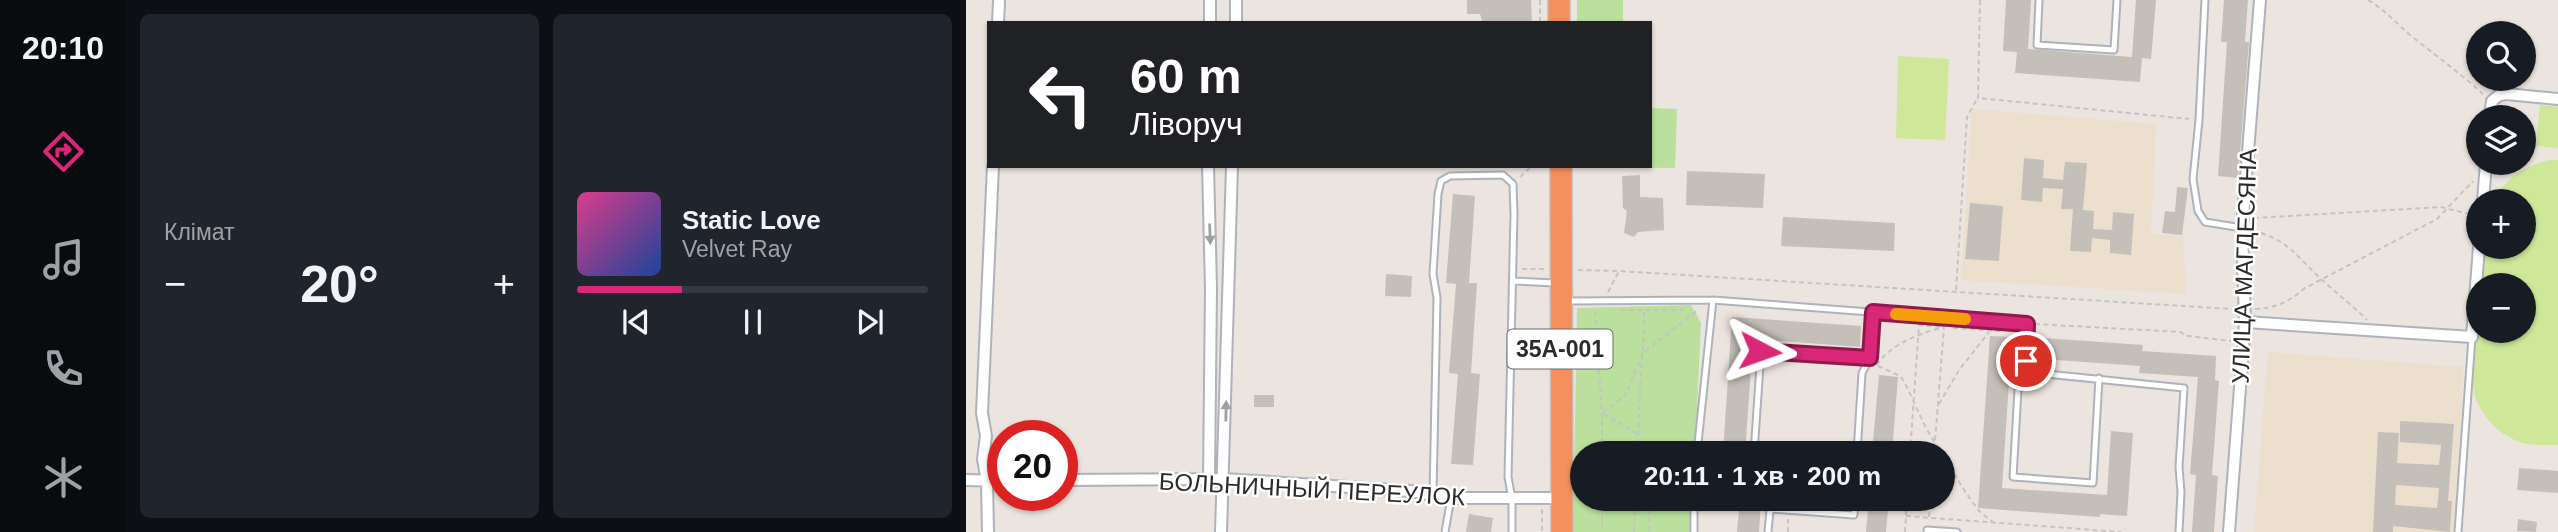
<!DOCTYPE html>
<html lang="uk">
<head>
<meta charset="utf-8">
<style>
	:root { --surface:#171b24; --page:#20242c; --text:#f1f3f6; --muted:#9ea1a6; --line:#363941; --accent:#db2777 }
	body { margin:0; font-family:Arial,sans-serif; background:var(--page); color:var(--text); height:100vh; display:flex; flex-direction:column; font-size:26px; white-space:nowrap }
	* { box-sizing:border-box; margin:0 }
	p { font-size:23px; color:var(--muted) }
	.icon { flex:none; width:38px; height:38px; fill:none; stroke:currentColor; stroke-width:2; stroke-linecap:round; stroke-linejoin:round }
	.map { position:relative; flex:1; overflow:hidden }
	.details { display:flex; flex-direction:column; gap:14px; padding:14px; background:#0d0f14; width:840px }
	.details>* { flex:none }
	.guide { position:absolute; left:21px; top:21px; width:665px; height:147px; border-radius:0px; box-shadow:0 2px 5px #0004; background:#202124; color:#fff; overflow:hidden }
	.controls { position:absolute; left:1500px; top:21px; display:grid; gap:14px }
	.controls a { display:grid; place-items:center; width:70px; height:70px; border-radius:50%; background:var(--surface); box-shadow:0 2px 5px #0004; font-size:35px }
	.speed { position:absolute; left:21px; top:420px; display:flex; gap:14px; font-size:35px; font-weight:700; text-align:center }
	.speed>* { display:grid; place-content:center; width:91px; height:91px; border-radius:50%; background:var(--surface); box-shadow:0 2px 5px #0004; line-height:1 }
	.speed .limit { border:10px solid #d22; background:#fff; color:#111 }
	.pin { position:absolute; display:grid; place-items:center; width:60px; height:60px; color:#fff; margin:-30px; border:4px solid #fff; border-radius:50%; box-shadow:0 2px 7px #0007 }
	.me { position:absolute; width:77px; margin:-38px; rotate:94deg; stroke-linejoin:round; filter:drop-shadow(0 0 5px #0008) }
	.turn { display:flex; align-items:center; gap:24px; height:147px; padding:0 28px; font-size:32px }
	.turn .icon { width:91px; height:91px; stroke-width:2.5 }
	.turn b { display:block; font-size:49px; line-height:60px }
	.big { font-size:52px; font-weight:600; line-height:1.1 }
	.details .tile { flex:1; display:flex; flex-direction:column; justify-content:center; gap:10px; min-width:0; padding:0 24px; border-radius:10px; background:var(--page) }
	.song { display:flex; align-items:center; gap:21px }
	.cover { width:84px; height:84px; border-radius:10px; background:linear-gradient(135deg,hsl(330 70% 55%),hsl(220 70% 35%)) }
	.played { height:7px; border-radius:4px; background:linear-gradient(90deg,var(--accent) 30%,var(--line) 30%) }
	.keys { display:flex; justify-content:space-around; direction:ltr }
	.heat { display:flex; justify-content:space-between; align-items:center; font-size:38px; direction:ltr }
	.details .tiles { flex:1; display:grid; gap:14px; grid-template-columns:repeat(2,1fr) }
	.trip { position:absolute; left:604px; top:441px; width:385px; height:70px; border-radius:35px; background:var(--surface); box-shadow:0 2px 5px #0004; font-weight:600; line-height:70px; text-align:center }
	main { display:flex; flex:1; min-height:0 }
	.dock { display:flex; flex-direction:column; width:126px; justify-content:space-around; align-items:center; background:#090b0e; color:var(--muted) }
	.dock .icon { width:49px; height:49px }
	.dock .active { color:var(--accent) }
	.dock b { font-size:32px; color:var(--text) }
	.map>svg:first-child { display:block }
	.education { fill:#eddfce }
	.green { fill:#bbe09d }
	.pitch { fill:#cee799 }
	.building { fill:#c5bfb9; fill-rule:evenodd }
	.lines { fill:none; stroke-linecap:round; stroke-linejoin:round }
	.lane-casing { stroke:#aeb2bb; stroke-width:9 }
	.street-casing { stroke:#aeb2bb; stroke-width:14 }
	.highway-casing { stroke:#c4c4c4; stroke-width:24 }
	.path { stroke:#c4c4c4; stroke-width:2; stroke-dasharray:5 3.5; stroke-linecap:butt }
	.lane { stroke:#fff; stroke-width:5 }
	.street { stroke:#fff; stroke-width:10 }
	.highway { stroke:#f68f5e; stroke-width:21 }
	.oneway { fill:#a0a0a0 }
	.route-casing { stroke:#8e194d; stroke-width:18 }
	.route { stroke:#db2777; stroke-width:12 }
	.slow { stroke:#f59e0b; stroke-width:12 }
	.labels { text-anchor:middle; dominant-baseline:central; stroke-width:5; stroke-linejoin:round; paint-order:stroke }
	.shield { fill:#fff; stroke:#6b6b6b; stroke-width:2 }
	.shield-label { font-size:23px; font-weight:bold; fill:#2b2b2b }
	.street-label { font-size:24px; fill:#2b2b2b; stroke:#fff }
</style>
</head>
<body>
<main>
<nav class="dock">
<b>20:10</b>
<svg class="icon active" aria-label="directions" viewBox="0 0 24 24"><path d="M12 3l9 9-9 9-9-9zM9 14v-3h6M13 9l2 2-2 2"/></svg>
<svg class="icon" aria-label="music" viewBox="0 0 24 24"><path d="M9 18V5l10-2v13"/><circle cx="6" cy="18" r="3"/><circle cx="16" cy="16" r="3"/></svg>
<svg class="icon" aria-label="phone" viewBox="0 0 24 24"><path d="M5 4h4l2 5-3 2q2 4 5 5l2-3 5 2v4C11 20 4 13 5 4z"/></svg>
<svg class="icon" aria-label="climate" viewBox="0 0 24 24"><path d="M12 3v18M4 7l16 10M4 17L20 7"/></svg>
</nav>
<section class="details">
<div class="tiles">
<div class="tile"><p>Клімат</p>
<div class="heat"><a>−</a><b class="big">20°</b><a>+</a></div>
</div>
<div class="tile">
<div class="song"><i class="cover"></i><div><b>Static Love</b><p>Velvet Ray</p></div></div>
<div class="played"></div>
<div class="keys"><svg class="icon" aria-label="previous" viewBox="0 0 24 24"><path d="M18 5L8 12l10 7zM5 5v14"/></svg><svg class="icon" aria-label="pause" viewBox="0 0 24 24"><path d="M8 5v14M16 5v14"/></svg><svg class="icon" aria-label="next" viewBox="0 0 24 24"><path d="M6 5l10 7-10 7zM19 5v14"/></svg></div>
</div>
</div>
</section>
<div class="map">
<svg width="1592" height="532" viewBox="0 0 1592 532">
	<rect width="100%" height="100%" fill="#ece4de"/>
	<!-- education -->
	<path class="education" d="M1006,109l184,15 -5,110 32,3 3,57 -225,-14z
		M1302,352l195,15 -7,165h-202z"/>
	<!-- green -->
	<path class="green" d="M611,0h46v23h-46z
		M684,108l27,1 -2,59 -95,-1 70,-1z
		M725,305l10,18 -6,130h-113v46h110l-1,33h-118l4,-224z"/>
	<!-- pitch -->
	<path class="pitch" d="M932,56l51,3 -4,81 -49,-2z
		M1574,105l18,2v41l-22,-2z
		M1584,160h8v285c-12,0 -26,1 -38,-3 -22,-7 -45,-32 -47,-56 -1,-21 3,-44 5,-65v10h46v-46h-43l4,-38h39v-46h-33c16,-22 32,-35 59,-41z"/>
	<!-- building -->
	<path class="building" d="M501,0h64l1,23h-49l-3,-9h-13z
		M1040,0h25l-3,49 104,8 4,-57h20l-5,59 -9,-1 -2,24 -125,-9 2,-21 -14,-1z
		M1258,0h24l-3,42h4l-11,136 -20,-2 9,-134h-6z
		M1058,158l20,2 -1,18 20,2 2,-18 22,1 -4,47 11,1 -1,18 19,1 1,-18 21,2 -3,41 -21,-2v-13l-18,-2 -1,14 -21,-1 3,-42h-12l2,-20 -20,-1 -1,14 -21,-2z
		M721,171l78,3 -2,34 -77,-3z
		M674,175v22l23,1 1,32 -26,2 -4,5 -10,-4 3,-22 -4,-3 -1,-32z
		M1211,187l11,1 -6,47 -20,-2 3,-22 10,1z
		M487,194l22,2 -6,87h8l-6,90 9,1 -7,91 -22,-1 7,-90 -9,-1 7,-89 -10,-1z
		M1004,203l33,3 -4,55 -34,-2z
		M817,217l112,6 -1,28 -113,-5z
		M420,274l26,2 -1,21 -26,-1z
		M766,317l129,9 -1,21 -107,-8 -8,114h-22z
		M1024,336l22,1 -10,151 105,7 4,-64 22,2 -6,83 -27,-2v3l-122,-9z
		M1078,338l99,7 -1,6 74,5 -1,24 4,1 -7,94 6,1 -4,56h-22l4,-57 -6,-1 8,-97 -59,-4 1,-7 -97,-7z
		M913,375l19,2 -6,76h-20z
		M288,395h20v12h-20z
		M1434,421l54,3 -6,77h4l-2,31 -57,-6v6h-20l5,-100 21,1 -2,30 42,2 2,-20 -41,-3zM1430,485l43,3 -2,20 -42,-3z
		M1553,468l39,3v22l-41,-3z
		M774,499h21l-2,33h-22z
		M903,499h20l-3,33h-20z
		M503,514l24,4 -2,14h-25z
		M1552,519l19,3 -1,10 -19,-1z"/>
	<g class="lines">
		<!-- lane casing -->
		<g class="lane-casing">
			<path id="lane" d="M1073,0l-2,45 77,5 3,-50
				M1239,0l-6,120 -6,59 5,32 7,11 37,6
				M547,281l42,2
				M600,301l147,-1 314,24 -1,48 -8,18 -5,87 80,6 6,-105
				M1060,372l158,16 -5,79 2,25 -2,40
				M731,453l16,-153
				M788,453l7,-102 109,7 3,-46
				M891,453l5,-80 8,-15
				M467,495l4,-197 -4,-24 5,-80 3,-13 9,-5 53,-1 10,9 1,30 -6,263 4,22v33
				M728,499v33
				M804,509l84,6 1,-16
				M479,532l6,-34
				M802,532l3,-33
				M961,532v-2l30,2
				M1492,532l14,-195"/>
		</g>
		<!-- street casing -->
		<g class="street-casing">
			<path id="street" d="M32,23l1,-21
				M244,23v-23
				M270,23v-23
				M1524,117l2,-16 6,-5 8,-2 52,5
				M242,166l3,122 -2,191
				M1517,201l3,-38
				M1279,322l227,15 7,-90
				M0,480l37,1
				M96,480l162,-1 187,12 40,7h111
				M22,532l-1,-51 -4,-22 3,-23 -4,-23 11,-247
				M255,532l11,-366
				M1263,532l16,-210 -3,-94 18,-228"/>
		</g>
		<!-- highway casing -->
		<g class="highway-casing">
			<path id="highway" d="M593,0v23
				M595,166l1,366"/>
		</g>
		<!-- path -->
		<path class="path" d="M574,0v23
			M1014,0l-2,98 211,21
			M1402,0c17,10 28,23 42,35 25,20 50,38 73,59
			M554,177l12,-11
			M1288,218l187,-11 37,9
			M1295,233c30,10 38,26 60,46 15,14 31,26 46,41
			M556,269h22
			M612,270l39,1
			M990,290l11,-173 10,-18
			M642,292l11,-21 613,38
			M1289,309c21,-1 34,-7 50,-21l132,-69 36,-38
			M654,310h64
			M629,311l7,102v40
			M1069,324l145,8 8,4 43,5
			M987,328l47,3
			M677,351l1,-40
			M911,365c13,-21 44,-32 67,-38l-10,126
			M912,366l22,10 4,5 22,47 40,65 13,18 15,12
			M973,404l20,-34 30,-38
			M671,434l-35,-21 23,-17 18,-43 55,-43
			M671,453l5,-96
			M944,453l9,-128 21,2
			M636,499v33
			M636,505l48,1 -2,26
			M576,509v23
			M940,516l215,16
			M963,517l2,-18
			M668,532l1,-33
			M822,532v-13
			M939,532l2,-33"/>
		<!-- lane -->
		<use href="#lane" class="lane"/>
		<!-- street -->
		<use href="#street" class="street"/>
		<!-- highway -->
		<use href="#highway" class="highway"/>
	</g>
	<!-- one-way arrows -->
	<defs><path id="oneway-solid" d="M-6-.8H1V-3.2L6.5 0L1 3.2V.8H-6Z" transform="scale(1.75)"/></defs>
	<g class="oneway">
		<use href="#oneway-solid" transform="translate(244 234) rotate(88)"/>
		<use href="#oneway-solid" transform="translate(260 411) rotate(-89)"/>
	</g>
	<g class="lines">
		<!-- route casing -->
		<g class="route-casing">
			<path id="route" d="M794,351l110,7 3,-46 154,12 -1,37"/>
		</g>
		<!-- route -->
		<use href="#route" class="route"/>
		<!-- slow -->
		<path class="slow" d="M930,314l69,5"/>
	</g>
	<g class="labels">
		<!-- shield labels -->
		<rect class="shield" x="541.5" y="329.5" width="105" height="39" rx="5"/>
		<g class="shield-label">
			<text x="594" y="349">35А-001</text>
		</g>
		<!-- street labels -->
		<g class="street-label">
			<text transform="translate(1278 266) rotate(-88)">УЛИЦА МАГДЕСЯНА</text>
			<text transform="translate(346 489) rotate(3)">БОЛЬНИЧНЫЙ ПЕРЕУЛОК</text>
		</g>
	</g>
</svg>
<div class="controls">
<a><svg class="icon" aria-label="search" viewBox="0 0 24 24"><circle cx="10" cy="10" r="6"/><path d="M15 15l6 6"/></svg></a>
<a><svg class="icon" aria-label="layers" viewBox="0 0 24 24"><path d="M12 4l9 5-9 5-9-5zM3 14l9 5 9-5"/></svg></a>
<a>+</a>
<a>−</a>
</div>
<div class="speed"><div class="limit">20</div></div>
<div class="pin" style="left:1060px;top:361px;background:#d93025"><svg class="icon" aria-label="arrive" viewBox="0 0 24 24"><path d="M6 21V4h12l-3 4 3 4H6"/></svg></div>
<svg class="me" style="left:794px;top:351px" viewBox="-20 -20 40 40"><path d="M0-17L14 15 0 8-14 15z" fill="#db2777" stroke="#fff" stroke-width="4"/></svg>
<div class="trip">20:11 · 1 хв · 200 m</div>
<div class="guide">
<div class="turn"><svg class="icon" aria-label="left" viewBox="0 0 24 24"><path d="M17 20v-9H6M10 6l-5 5 5 5"/></svg><div><b>60 m</b>Ліворуч</div></div>
</div>
</div>
</main>
</body>
</html>
